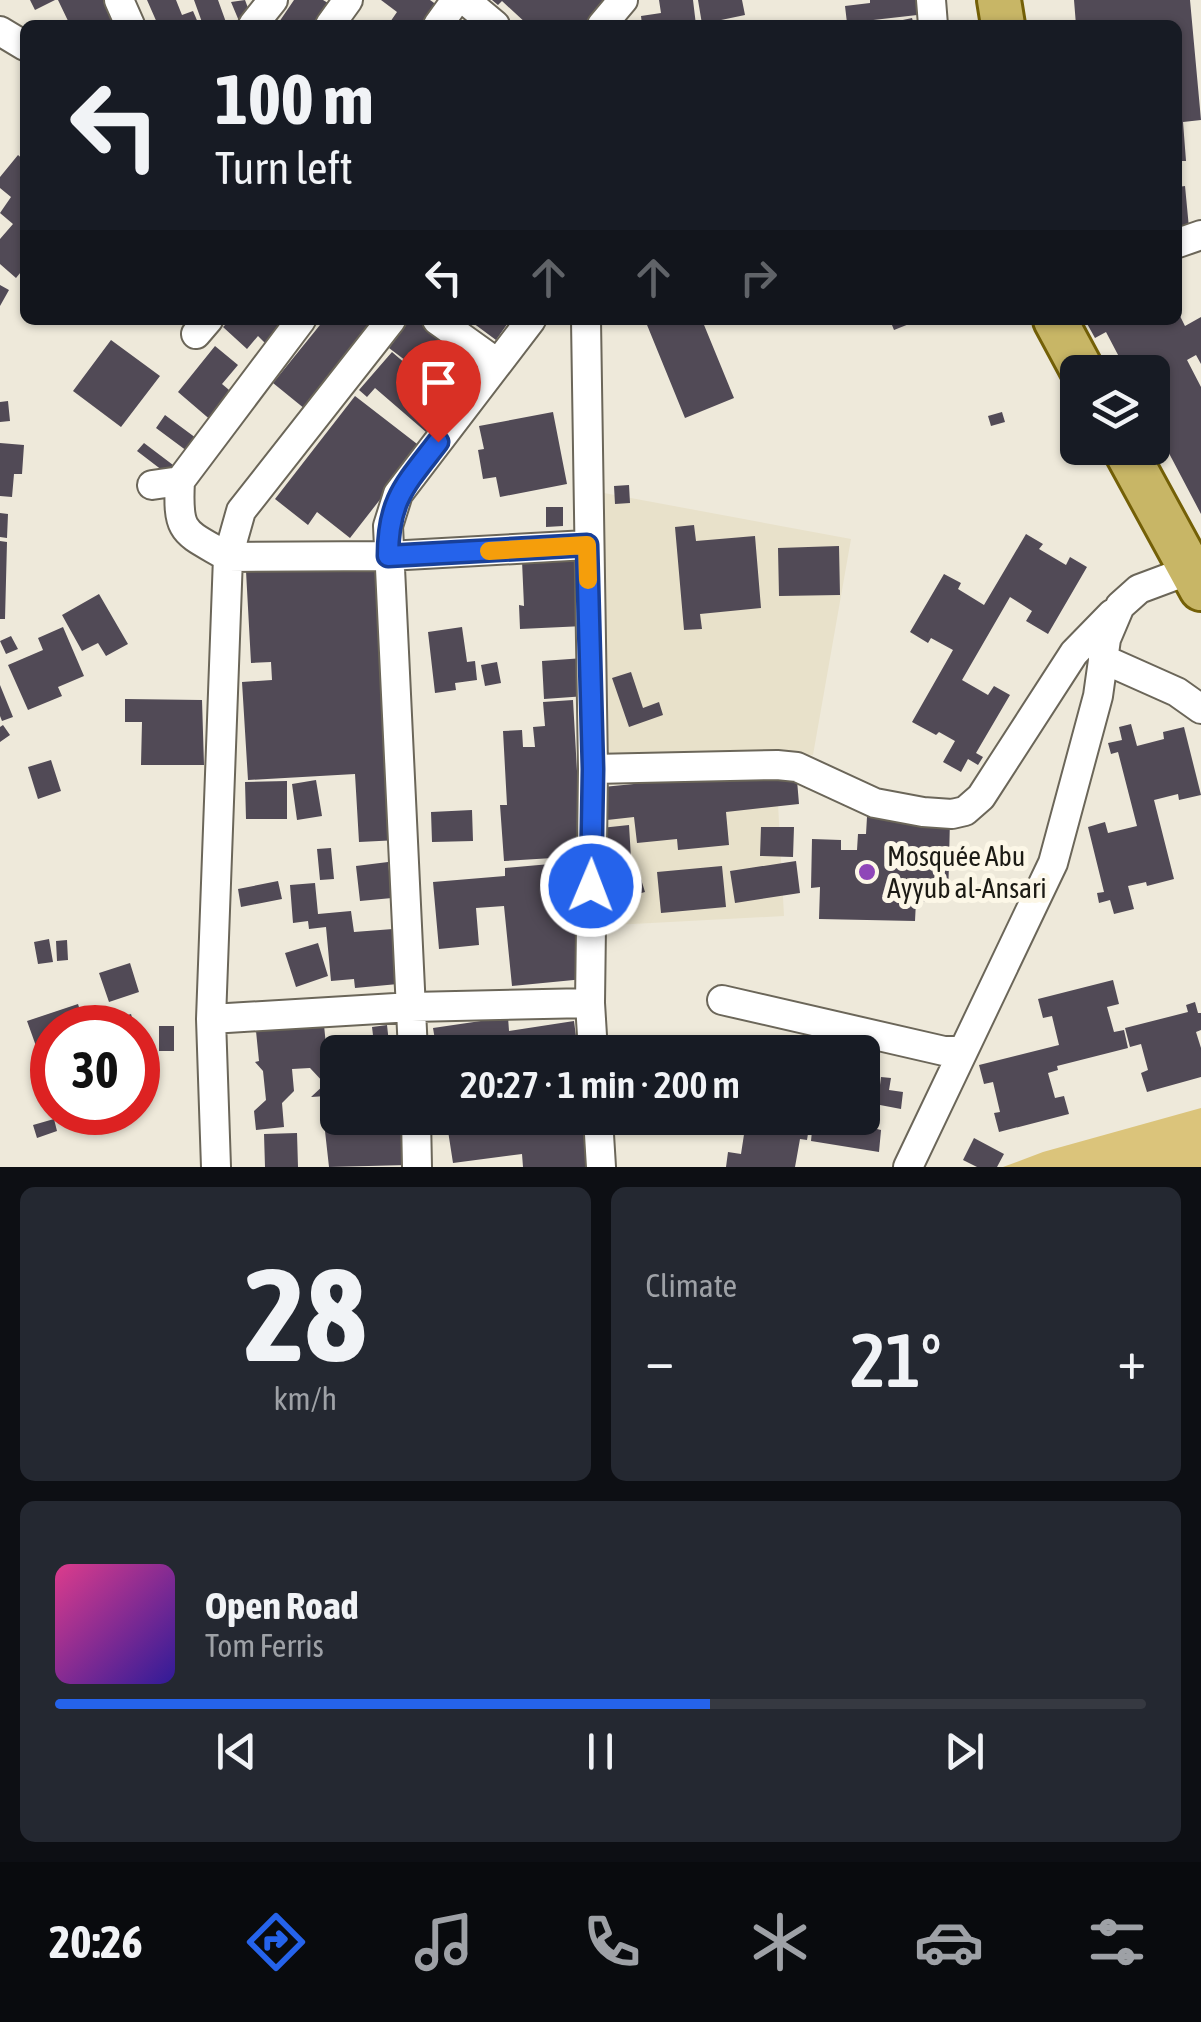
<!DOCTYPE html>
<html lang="en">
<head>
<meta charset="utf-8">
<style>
	:root { --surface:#171b24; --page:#242831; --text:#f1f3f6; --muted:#9ea1a6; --line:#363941; --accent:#2563eb }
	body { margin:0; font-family:"Asap Condensed",sans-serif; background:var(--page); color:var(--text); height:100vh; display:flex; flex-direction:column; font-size:38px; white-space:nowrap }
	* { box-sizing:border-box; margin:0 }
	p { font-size:32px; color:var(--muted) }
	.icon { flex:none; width:55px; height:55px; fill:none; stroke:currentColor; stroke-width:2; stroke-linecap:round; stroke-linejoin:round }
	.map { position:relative; height:1167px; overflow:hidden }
	.panel { display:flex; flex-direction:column; gap:20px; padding:20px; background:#0d0f14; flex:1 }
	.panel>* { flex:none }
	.guide { position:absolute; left:20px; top:20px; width:1162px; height:305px; border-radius:15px; box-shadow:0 2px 8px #0004; background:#171b24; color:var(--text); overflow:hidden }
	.tools { position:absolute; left:1060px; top:355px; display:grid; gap:20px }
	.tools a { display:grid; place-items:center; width:110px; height:110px; border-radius:15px; background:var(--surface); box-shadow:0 2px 8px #0004; font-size:50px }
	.speed { position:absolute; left:30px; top:1005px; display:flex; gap:20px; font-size:50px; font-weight:700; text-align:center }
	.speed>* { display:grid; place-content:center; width:130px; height:130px; border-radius:50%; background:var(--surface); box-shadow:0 2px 8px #0004; line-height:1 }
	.speed .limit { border:15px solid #d22; background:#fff; color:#111 }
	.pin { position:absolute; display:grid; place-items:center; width:85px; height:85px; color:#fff; margin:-102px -42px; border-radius:50% 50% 50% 0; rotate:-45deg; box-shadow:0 0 10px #0007 }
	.pin .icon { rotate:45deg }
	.me { position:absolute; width:110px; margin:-55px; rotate:1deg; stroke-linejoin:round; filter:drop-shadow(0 0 8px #0008) }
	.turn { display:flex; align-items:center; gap:35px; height:210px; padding:0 30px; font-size:45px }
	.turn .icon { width:130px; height:130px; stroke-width:2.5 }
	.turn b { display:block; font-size:70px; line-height:85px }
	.lanes { display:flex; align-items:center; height:95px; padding:0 30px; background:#0003; justify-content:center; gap:50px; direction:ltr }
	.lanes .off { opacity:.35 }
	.big { font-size:75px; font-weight:600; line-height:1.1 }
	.panel .widget { flex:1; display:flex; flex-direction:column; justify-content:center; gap:15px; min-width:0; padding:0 35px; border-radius:15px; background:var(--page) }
	.panel .dial { align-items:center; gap:0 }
	.dial b { font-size:130px; line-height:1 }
	.song { display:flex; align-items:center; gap:30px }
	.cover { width:120px; height:120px; border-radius:15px; background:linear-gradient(135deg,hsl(330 70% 55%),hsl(250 70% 35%)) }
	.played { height:10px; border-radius:5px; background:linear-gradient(90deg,var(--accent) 60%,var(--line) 60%) }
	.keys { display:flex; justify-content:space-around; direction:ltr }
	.heat { display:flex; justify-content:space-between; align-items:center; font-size:55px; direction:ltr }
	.panel .tiles { flex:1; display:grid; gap:20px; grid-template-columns:1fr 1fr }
	.widget:last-child { grid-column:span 2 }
	.trip { position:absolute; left:320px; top:1035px; width:560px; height:100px; border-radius:15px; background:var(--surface); box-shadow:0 2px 8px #0004; font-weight:600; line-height:100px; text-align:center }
	.tabs { display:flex; height:160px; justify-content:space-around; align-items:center; background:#090b0e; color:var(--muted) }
	.tabs .icon { width:70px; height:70px }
	.tabs .active { color:var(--accent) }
	.tabs b { font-size:45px; color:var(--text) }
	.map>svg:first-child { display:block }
	.built { fill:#e8e1ca }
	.green { fill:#dbc47b }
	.building { fill:#514a56 }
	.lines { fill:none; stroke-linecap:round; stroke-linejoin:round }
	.street-casing { stroke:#6b6659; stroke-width:32 }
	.primary-casing { stroke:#746007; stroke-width:48 }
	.street { stroke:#fff; stroke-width:28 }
	.primary { stroke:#c8b666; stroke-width:42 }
	.route-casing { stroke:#184099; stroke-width:25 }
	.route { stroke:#2563eb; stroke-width:18 }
	.slow { stroke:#f59e0b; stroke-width:18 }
	.poi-dot { fill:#8f46b8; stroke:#fcf7e7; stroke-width:4 }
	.labels { text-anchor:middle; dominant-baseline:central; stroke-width:10; stroke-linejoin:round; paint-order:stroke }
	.poi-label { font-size:28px; fill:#1c1b15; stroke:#fcf7e7; text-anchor:start }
</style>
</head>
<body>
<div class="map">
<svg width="1201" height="1167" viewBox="0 0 1201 1167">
	<rect width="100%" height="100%" fill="#eee9da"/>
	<!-- built -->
	<path class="built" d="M604,493l247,46 -38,216h-207z
		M777,785l7,131 -189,10 -8,-131z"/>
	<!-- green -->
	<path class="green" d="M1201,1108v59h-198l40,-15z"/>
	<!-- building -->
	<path class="building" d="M30,0h25l-20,10z
		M58,0h46l13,25h-47z
		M147,0h29l6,15 11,-4 6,14h-41z
		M194,0h24l9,25h-24z
		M245,0l6,16 -12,5 -8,-19z
		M294,0h29l5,3 -13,22h-38z
		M381,0h49l11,8 -13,17h-40l9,-13z
		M492,0h116l2,2 -22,23h-60l-26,-24 -4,4z
		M659,0h34l3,25h-54l-1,-9 20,-3z
		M698,0h44l3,15 -43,9z
		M870,0h54l2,14 -79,9 -2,-17 25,-3z
		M1074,0h116l11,120 -18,2 3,39h-8v-136h-102z
		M912,18l2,7h-25v-2z
		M18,155l7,6v106l-9,11 -16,-14v-25l13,-15 -13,-11 11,-16 -11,-9v-11z
		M1185,186l4,42 -11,1v-42z
		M0,285l9,5 -9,16z
		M1178,312l7,14 16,-9v47l-5,-9 -9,5 14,27v127l-49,-93v-49h-25l-21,-40 -11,6 -10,-18h93z
		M230,320h57l-21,24 -8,-8 -11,13 -24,-22z
		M324,320h53l-72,89 -32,-26z
		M410,320h22l52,40 -29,38 -66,-50z
		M469,320h41l-14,20z
		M645,320h57l32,78 -49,20z
		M890,320h29l-25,10z
		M111,340l49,36 -39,51 -48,-36z
		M215,346l23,19 -16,19 13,11 -22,27 -35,-30z
		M392,352l59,51 -25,29 -51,-44 -8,9 -8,-7z
		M355,396l66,51 -71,91 -33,-26 -9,13 -33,-26z
		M8,401l2,20 -10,1v-20z
		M553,412l14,72 -67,13 -4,-20 -13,2 -5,-29 6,-1 -5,-23z
		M1002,412l3,10 -14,4 -3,-10z
		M165,415l35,26 -9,13 -35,-26z
		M0,443l24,2 -2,29h-8l-2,23 -12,-1z
		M144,443l33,25 -6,9 -34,-26z
		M629,485l1,18 -15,1 -1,-18z
		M546,507h17v19l-17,1z
		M0,513l8,1 -1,24 -7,-1z
		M694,525l2,16 59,-5 6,72 -61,6 2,15 -18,1 -9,-103z
		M1026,534l17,10 -4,5 27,16 4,-8 17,10 -39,67 -22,-13 6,-10 -22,-14 -48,83 26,15 6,-9 16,9 -34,58 7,4 -5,8 -10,-6 -7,13 -18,-10 12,-21 -16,-9 -3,3 -24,-13 41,-72 -22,-12 -3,5 -18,-11 34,-58 17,9 -3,6 26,16z
		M0,541l7,1 -2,77h-5z
		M839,546l1,49 -61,1 -1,-48z
		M581,559l3,67 -64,3 -1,-24 5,1 -2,-45z
		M383,564l16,276 -40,2 -4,-68 -107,6 -6,-98 30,-2 -1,-18 -20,1 -5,-92z
		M99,594l29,50 -22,12 -8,-13 -16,8 -20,-36z
		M63,627l21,49 -26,11 4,9 -34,14 -20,-45 35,-15 -5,-12z
		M462,627l5,35 8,-1 2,19 -22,3 1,7 -21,3 -7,-61z
		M11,636l7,13 -12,5 -6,-13z
		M584,658l2,38 -42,3 -2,-38z
		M497,662l4,21 -16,3 -4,-21z
		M631,672l12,36 16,-6 4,13 -34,12 -17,-49z
		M0,685l13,32 -11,4 -2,-5z
		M125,699l77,1 2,65h-63l1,-43h-17z
		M573,700l8,142 -13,1 1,14 -65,4 -4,-56h7l-4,-74 19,-1 1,17h12l-2,-20 12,-1 -2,-24z
		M1131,724l6,22 27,-7 -1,-7 21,-5 17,68 -22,5 -1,-6 -24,6 20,79 -27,7 -1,-4 -18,4 6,23 -20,5 -4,-14 -11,3 -2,-10 7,-1 -16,-65 17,-5 3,11 29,-7 -19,-74 -7,2 -3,-11 14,-3 -3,-13z
		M3,725l7,10 -10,7v-15z
		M51,760l10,31 -23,8 -10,-32z
		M796,768l3,36 -73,8 3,33 -51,5 -1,-11 -40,4 -3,-26 -27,3 -4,-33z
		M316,780l6,36 -25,4 -5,-36z
		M287,781v38h-41l-1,-37z
		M472,810l1,31 -41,1 -1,-30z
		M867,817l83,2 -2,83 -32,-1 -1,20 -96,-2 1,-32 -9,1 1,-49 29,1v10h16l1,-16h8z
		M629,825l2,33 -27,2 -3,-32z
		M761,827h33l-1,30 -33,-1z
		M331,848l3,31 -14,1 -3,-31z
		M796,861l4,32 -65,10 -5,-32z
		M388,862l4,36 -32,3 -4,-35z
		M573,862l11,117 -72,7 -8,-80 -28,2 3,37 -40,4 -6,-67 72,-6v-8z
		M637,866l8,26 -31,9 -7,-27z
		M722,866l4,41 -65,6 -4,-41z
		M278,881l4,18 -41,8 -3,-18z
		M315,883l3,31 33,-3 3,21 39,-3 5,55 -43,4 -1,-9 -23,2 -5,-54 -17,2 -1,-8 -15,2 -3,-38z
		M49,939l4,23 -15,2 -4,-22z
		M67,940l1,20 -11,1 -1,-20z
		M318,943l10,33 -32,11 -11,-34z
		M130,963l9,29 -30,10 -10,-29z
		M1113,980l6,24 -12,3 7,25 10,-2 4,18 -71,18 1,4 -10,3 7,25 9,-2 5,18 -70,18 -5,-19 6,-1 -7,-30 -9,2 -5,-19 80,-20 -7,-29 -9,2 -5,-19z
		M1195,1002l3,11h3v17l-5,2 5,16v29l-54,15 -6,-19 7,-3 -7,-26 -11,3 -5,-19 63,-16 -2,-7z
		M78,1004l7,22 -33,2 -1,13 -15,5 -9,-25z
		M131,1014l4,14h-27l-2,-7z
		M508,1017l1,14 65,-10 4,31h-141l-4,-24z
		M324,1025l7,71h7v12l-12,-12 -15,1 14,-13 -15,-16 -18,1 2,22 -12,12 2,24 -28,3 -2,-19 12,-11 -3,-29 -8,-9 4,-1 -3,-30z
		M387,1025l3,27h-15l-3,-25z
		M159,1026h15v25h-15z
		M881,1077l10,1 -2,12 14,2 -2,17 -21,-4 -3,24 4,1 -2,22 -68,-11 2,-20 8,1v-4h41v-36l18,3z
		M355,1118h48l5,47 -79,2 -4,-36 31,-3z
		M446,1118h142l7,49h-72l-1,-13 -69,9z
		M672,1118h63l-2,11z
		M737,1118h53l20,3 -3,19 -7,-1 -5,28h-69l2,-15 13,2 4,-26 -10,-1z
		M54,1119l3,12 -20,7 -4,-13z
		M297,1133l1,34h-33l-1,-33z
		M974,1138l30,16 -7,13h-20l-14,-7z"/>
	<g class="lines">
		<!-- street casing -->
		<g class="street-casing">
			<path id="street" d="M119,0l11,25
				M465,0l30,25
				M931,0l2,25
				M253,25l20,-25
				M330,25l18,-25
				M438,25l18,-25
				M602,25l21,-25
				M0,31l25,15
				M1178,243l23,-8
				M437,320l60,43
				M586,320l7,449 -3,234 3,49
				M196,334l12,-14
				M180,481l121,-161
				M152,485l28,-4c-3,54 4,50 48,76l13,-46 150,-191
				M1103,659l74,33 24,17
				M593,769l184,-4 20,2 78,36 48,9 29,2 13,-3 16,-14 93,-144 38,-39
				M722,1000l222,51h19
				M211,1019l201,-12 178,-4
				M413,1052l-25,-526 10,-32 133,-174
				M416,1118l1,49
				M598,1118l3,49
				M216,1167l-5,-148 17,-462 160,-1 199,-11
				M908,1167l145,-304 45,-167 8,-57 14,-33 19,-17 51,-19"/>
		</g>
		<!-- primary casing -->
		<g class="primary-casing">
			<path id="primary" d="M999,0l4,25
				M1055,320l28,52
				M1124,448l77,141"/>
		</g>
		<!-- street -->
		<use href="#street" class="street"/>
		<!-- primary -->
		<use href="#primary" class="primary"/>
	</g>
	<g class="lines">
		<!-- route casing -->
		<g class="route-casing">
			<path id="route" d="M438,442c-33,43 -50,58 -50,114l199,-11 6,224 -2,117"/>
		</g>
		<!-- route -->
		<use href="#route" class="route"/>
		<!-- slow -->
		<path class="slow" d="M489,551l98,-6 1,35"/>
	</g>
	<!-- markers -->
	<circle class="poi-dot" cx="867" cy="872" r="10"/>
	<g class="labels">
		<!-- poi labels -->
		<g class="poi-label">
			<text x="887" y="856">Mosquée Abu<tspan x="887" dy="32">Ayyub al-Ansari</tspan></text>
		</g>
	</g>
</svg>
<div class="tools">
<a><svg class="icon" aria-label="layers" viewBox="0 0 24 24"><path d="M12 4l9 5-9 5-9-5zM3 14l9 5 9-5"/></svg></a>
</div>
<div class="speed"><div class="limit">30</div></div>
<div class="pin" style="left:438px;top:442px;background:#d93025"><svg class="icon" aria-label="arrive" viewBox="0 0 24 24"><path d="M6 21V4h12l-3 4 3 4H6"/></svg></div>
<svg class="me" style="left:591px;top:886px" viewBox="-20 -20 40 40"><circle r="17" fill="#2563eb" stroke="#fff" stroke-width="3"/><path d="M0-11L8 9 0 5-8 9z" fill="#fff"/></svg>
<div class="trip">20:27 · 1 min · 200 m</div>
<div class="guide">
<div class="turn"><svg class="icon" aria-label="left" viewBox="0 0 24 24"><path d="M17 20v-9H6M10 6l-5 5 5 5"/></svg><div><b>100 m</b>Turn left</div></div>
<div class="lanes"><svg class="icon" aria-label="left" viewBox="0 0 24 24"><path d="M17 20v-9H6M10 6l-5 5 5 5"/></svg><svg class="icon off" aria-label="ahead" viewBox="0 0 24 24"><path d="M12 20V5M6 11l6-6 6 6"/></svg><svg class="icon off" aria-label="ahead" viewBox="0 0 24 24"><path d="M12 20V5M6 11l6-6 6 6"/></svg><svg class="icon off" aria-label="right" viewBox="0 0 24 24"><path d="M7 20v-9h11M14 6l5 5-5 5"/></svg></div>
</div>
</div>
<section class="panel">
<div class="tiles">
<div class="widget dial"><b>28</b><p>km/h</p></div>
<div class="widget"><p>Climate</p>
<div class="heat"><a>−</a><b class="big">21°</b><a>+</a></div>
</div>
<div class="widget">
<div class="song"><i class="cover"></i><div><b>Open Road</b><p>Tom Ferris</p></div></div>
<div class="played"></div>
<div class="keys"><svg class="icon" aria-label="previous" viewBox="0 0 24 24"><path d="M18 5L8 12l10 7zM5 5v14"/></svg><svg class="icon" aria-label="pause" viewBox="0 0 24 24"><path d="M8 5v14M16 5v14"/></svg><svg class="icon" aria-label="next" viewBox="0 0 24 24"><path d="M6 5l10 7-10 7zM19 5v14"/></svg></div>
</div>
</div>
</section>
<nav class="tabs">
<b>20:26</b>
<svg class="icon active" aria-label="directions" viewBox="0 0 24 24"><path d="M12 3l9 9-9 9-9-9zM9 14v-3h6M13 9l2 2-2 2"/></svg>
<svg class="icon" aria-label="music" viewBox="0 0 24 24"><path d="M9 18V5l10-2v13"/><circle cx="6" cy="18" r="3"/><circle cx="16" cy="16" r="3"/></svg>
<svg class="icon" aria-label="phone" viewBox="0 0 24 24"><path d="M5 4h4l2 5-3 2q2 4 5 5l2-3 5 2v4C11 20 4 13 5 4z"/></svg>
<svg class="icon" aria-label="climate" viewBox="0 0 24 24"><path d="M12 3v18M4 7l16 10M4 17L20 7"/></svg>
<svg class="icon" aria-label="car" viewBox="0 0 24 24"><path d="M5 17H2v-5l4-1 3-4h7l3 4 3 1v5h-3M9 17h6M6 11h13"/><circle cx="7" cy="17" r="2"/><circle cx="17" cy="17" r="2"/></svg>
<svg class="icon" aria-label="filters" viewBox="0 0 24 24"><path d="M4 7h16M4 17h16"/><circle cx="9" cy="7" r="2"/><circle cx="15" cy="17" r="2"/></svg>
</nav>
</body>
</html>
